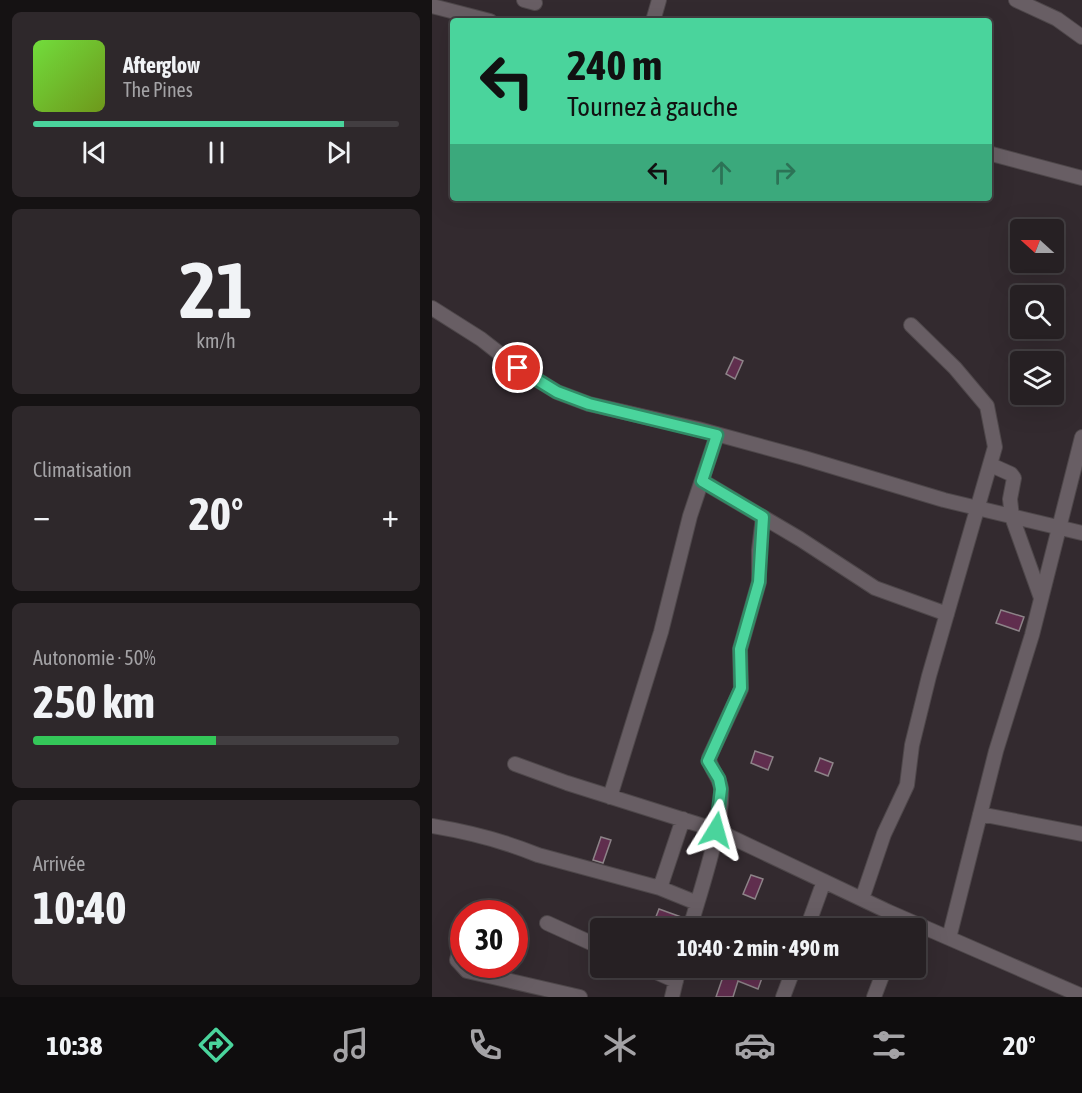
<!DOCTYPE html>
<html lang="fr">
<head>
<meta charset="utf-8">
<style>
	:root { --surface:#262023; --page:#2e282b; --text:#f1f3f6; --muted:#a4a3a6; --line:#423e41; --accent:#4ad49c }
	body { margin:0; font-family:"Asap Condensed",sans-serif; background:var(--page); color:var(--text); height:100vh; display:flex; flex-direction:column; font-size:22px; white-space:nowrap }
	* { box-sizing:border-box; margin:0 }
	p { font-size:20px; color:var(--muted) }
	.icon { flex:none; width:33px; height:33px; fill:none; stroke:currentColor; stroke-width:2; stroke-linecap:round; stroke-linejoin:round }
	.map { position:relative; flex:1; overflow:hidden }
	.side { display:flex; flex-direction:column; gap:12px; padding:12px; background:#151213; width:432px }
	.side>* { flex:none }
	.banner { position:absolute; left:18px; top:18px; width:542px; height:183px; border-radius:6px; box-shadow:0 6px 24px #0002,0 0 0 2px var(--line); background:#4ad49c; color:#111; overflow:hidden }
	.needle { width:39px; rotate:291deg }
	.tools { position:absolute; left:578px; top:219px; display:grid; gap:12px }
	.tools a { display:grid; place-items:center; width:54px; height:54px; border-radius:6px; background:var(--surface); box-shadow:0 6px 24px #0002,0 0 0 2px var(--line); font-size:30px }
	.speed { position:absolute; left:18px; top:900px; display:flex; gap:12px; font-size:30px; font-weight:700; text-align:center }
	.speed>* { display:grid; place-content:center; width:78px; height:78px; border-radius:50%; background:var(--surface); box-shadow:0 6px 24px #0002,0 0 0 2px var(--line); line-height:1 }
	.speed .limit { border:9px solid #d22; background:#fff; color:#111 }
	.pin { position:absolute; display:grid; place-items:center; width:51px; height:51px; color:#fff; margin:-26px; border:3px solid #fff; border-radius:50%; box-shadow:0 2px 6px #0007 }
	.me { position:absolute; width:66px; margin:-33px; rotate:8deg; stroke-linejoin:round; filter:drop-shadow(0 0 4px #0008) }
	.turn { display:flex; align-items:center; gap:21px; height:126px; padding:0 18px; font-size:27px }
	.turn .icon { width:78px; height:78px; stroke-width:2.5 }
	.turn b { display:block; font-size:42px; line-height:51px }
	.lanes { display:flex; align-items:center; height:57px; padding:0 18px; background:#0003; justify-content:center; gap:30px; direction:ltr }
	.lanes .off { opacity:.35 }
	.big { font-size:45px; font-weight:700; line-height:1.1 }
	.side .card { flex:1; display:flex; flex-direction:column; justify-content:center; gap:9px; min-width:0; padding:0 21px; border-radius:9px; background:var(--page) }
	.side .dial { align-items:center; gap:0 }
	.dial b { font-size:78px; line-height:1 }
	.song { display:flex; align-items:center; gap:18px }
	.cover { width:72px; height:72px; border-radius:9px; background:linear-gradient(135deg,hsl(100 70% 55%),hsl(80 70% 35%)) }
	.played { height:6px; border-radius:3px; background:linear-gradient(90deg,var(--accent) 85%,var(--line) 85%) }
	.keys { display:flex; justify-content:space-around; direction:ltr }
	.heat { display:flex; justify-content:space-between; align-items:center; font-size:33px; direction:ltr }
	.charge { height:9px; border-radius:4px; background:linear-gradient(90deg,#34c759 50%,var(--line) 0) }
	.trip { position:absolute; left:158px; top:918px; width:336px; height:60px; border-radius:6px; background:var(--surface); box-shadow:0 6px 24px #0002,0 0 0 2px var(--line); font-weight:700; line-height:60px; text-align:center }
	.tabs { display:flex; height:96px; justify-content:space-around; align-items:center; background:#0f0d0e; color:var(--muted) }
	.tabs .icon { width:42px; height:42px }
	.tabs .selected { color:var(--accent) }
	.tabs b { font-size:27px; color:var(--text) }
	main { display:flex; flex:1; min-height:0 }
	.map>svg:first-child { display:block }
	.building { fill:#602e4e; stroke:#8d8388; stroke-width:1.5 }
	.lines { fill:none; stroke-linecap:round; stroke-linejoin:round }
	.minor-casing { stroke:#4e474a; stroke-width:16 }
	.minor { stroke:#685e64; stroke-width:14 }
	.route-casing { stroke:#308a65; stroke-width:15 }
	.route { stroke:#4ad49c; stroke-width:10 }
</style>
</head>
<body>
<main>
<section class="side">
<div class="card">
<div class="song"><i class="cover"></i><div><b>Afterglow</b><p>The Pines</p></div></div>
<div class="played"></div>
<div class="keys"><svg class="icon" aria-label="previous" viewBox="0 0 24 24"><path d="M18 5L8 12l10 7zM5 5v14"/></svg><svg class="icon" aria-label="pause" viewBox="0 0 24 24"><path d="M8 5v14M16 5v14"/></svg><svg class="icon" aria-label="next" viewBox="0 0 24 24"><path d="M6 5l10 7-10 7zM19 5v14"/></svg></div>
</div>
<div class="card dial"><b>21</b><p>km/h</p></div>
<div class="card"><p>Climatisation</p>
<div class="heat"><a>−</a><b class="big">20°</b><a>+</a></div>
</div>
<div class="card"><p>Autonomie · 50%</p><b class="big">250 km</b><div class="charge"></div></div>
<div class="card"><p>Arrivée</p><b class="big">10:40</b></div>
</section>
<div class="map">
<svg width="650" height="997" viewBox="0 0 650 997">
	<rect width="100%" height="100%" fill="#332a2f"/>
	<!-- building -->
	<path class="building" d="M302,357l9,4 -8,18 -9,-5z
		M569,610l23,7 -5,14 -23,-8z
		M323,751l18,6 -5,13 -17,-7z
		M388,758l13,5 -5,13 -13,-5z
		M169,837l10,3 -8,23 -10,-3z
		M319,875l12,4 -8,20 -12,-5z
		M227,909l25,9 -3,10 -29,-1z
		M294,968h12l24,10 -4,11 -20,-8 -5,16h-17z"/>
	<g class="lines">
		<!-- minor casing -->
		<g class="minor-casing">
			<path id="minor" d="M92,0l11,3
				M584,0l41,19 25,18
				M0,6l58,15
				M221,21l6,-21
				M556,153l94,25
				M0,308l49,31 37,29 39,24 32,12 109,25 106,29 140,42 138,33
				M559,465l20,9 3,4 -4,21 2,18 29,81
				M270,481l98,58 75,49 72,26
				M83,764l52,19 149,47 173,82 193,84
				M178,797l51,-165 29,-116 27,-81
				M548,814l102,20
				M0,826c36,6 72,15 106,29l122,33 37,15
				M228,888l23,-69
				M430,899l22,-65 23,-49 5,-40 17,-69 66,-229 -8,-41 -32,-38 -44,-43
				M115,923l53,24
				M258,928c10,-36 34,-105 31,-140 -2,-12 -11,-19 -12,-30l32,-69 -1,-40 19,-67v-32l4,-33
				M375,928l17,-47
				M32,933l-7,27 10,11 113,26
				M517,938l47,-187 36,-116 50,-198
				M215,968l29,13
				M240,997l7,-29
				M351,997l11,-29
				M442,997l11,-29"/>
		</g>
		<!-- minor -->
		<use href="#minor" class="minor"/>
	</g>
	<g class="lines">
		<!-- route casing -->
		<g class="route-casing">
			<path id="route" d="M86,368l39,24 32,12 128,31 -15,46 61,36 -4,65 -19,67 1,39 -33,73 11,18 2,10 -5,41"/>
		</g>
		<!-- route -->
		<use href="#route" class="route"/>
	</g>
</svg>
<div class="tools">
<a><svg class="needle" viewBox="-14 -14 28 28"><path d="M0-13l5 13h-10z" fill="#e53935"/><path d="M0 13l5-13h-10z" fill="#a4a3a6"/></svg></a>
<a><svg class="icon" aria-label="search" viewBox="0 0 24 24"><circle cx="10" cy="10" r="6"/><path d="M15 15l6 6"/></svg></a>
<a><svg class="icon" aria-label="layers" viewBox="0 0 24 24"><path d="M12 4l9 5-9 5-9-5zM3 14l9 5 9-5"/></svg></a>
</div>
<div class="speed"><div class="limit">30</div></div>
<div class="pin" style="left:86px;top:368px;background:#d93025"><svg class="icon" aria-label="arrive" viewBox="0 0 24 24"><path d="M6 21V4h12l-3 4 3 4H6"/></svg></div>
<svg class="me" style="left:284px;top:830px" viewBox="-20 -20 40 40"><path d="M0-17L14 15 0 8-14 15z" fill="#4ad49c" stroke="#fff" stroke-width="4"/></svg>
<div class="trip">10:40 · 2 min · 490 m</div>
<div class="banner">
<div class="turn"><svg class="icon" aria-label="left" viewBox="0 0 24 24"><path d="M17 20v-9H6M10 6l-5 5 5 5"/></svg><div><b>240 m</b>Tournez à gauche</div></div>
<div class="lanes"><svg class="icon" aria-label="left" viewBox="0 0 24 24"><path d="M17 20v-9H6M10 6l-5 5 5 5"/></svg><svg class="icon off" aria-label="ahead" viewBox="0 0 24 24"><path d="M12 20V5M6 11l6-6 6 6"/></svg><svg class="icon off" aria-label="right" viewBox="0 0 24 24"><path d="M7 20v-9h11M14 6l5 5-5 5"/></svg></div>
</div>
</div>
</main>
<nav class="tabs">
<b>10:38</b>
<svg class="icon selected" aria-label="directions" viewBox="0 0 24 24"><path d="M12 3l9 9-9 9-9-9zM9 14v-3h6M13 9l2 2-2 2"/></svg>
<svg class="icon" aria-label="music" viewBox="0 0 24 24"><path d="M9 18V5l10-2v13"/><circle cx="6" cy="18" r="3"/><circle cx="16" cy="16" r="3"/></svg>
<svg class="icon" aria-label="phone" viewBox="0 0 24 24"><path d="M5 4h4l2 5-3 2q2 4 5 5l2-3 5 2v4C11 20 4 13 5 4z"/></svg>
<svg class="icon" aria-label="climate" viewBox="0 0 24 24"><path d="M12 3v18M4 7l16 10M4 17L20 7"/></svg>
<svg class="icon" aria-label="car" viewBox="0 0 24 24"><path d="M5 17H2v-5l4-1 3-4h7l3 4 3 1v5h-3M9 17h6M6 11h13"/><circle cx="7" cy="17" r="2"/><circle cx="17" cy="17" r="2"/></svg>
<svg class="icon" aria-label="filters" viewBox="0 0 24 24"><path d="M4 7h16M4 17h16"/><circle cx="9" cy="7" r="2"/><circle cx="15" cy="17" r="2"/></svg>
<b>20°</b>
</nav>
</body>
</html>
